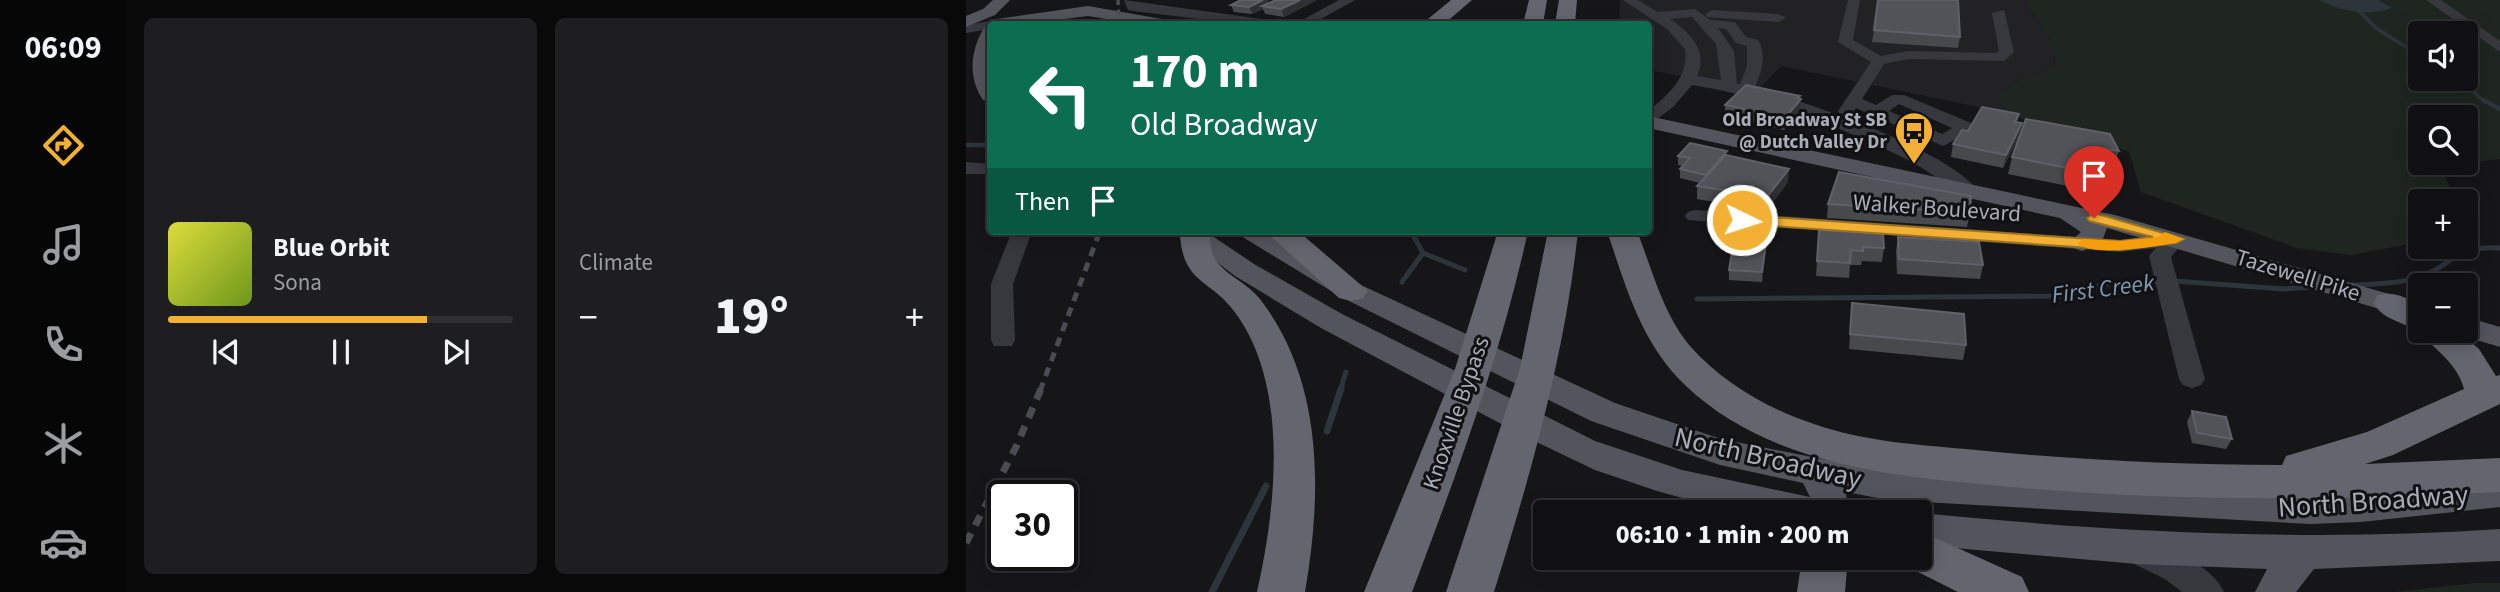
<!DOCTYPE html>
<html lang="en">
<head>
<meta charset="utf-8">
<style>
	:root { --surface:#101012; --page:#1e1e20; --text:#f1f3f6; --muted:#9c9d9f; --line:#303032; --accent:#f2b134 }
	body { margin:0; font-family:"Source Sans 3",sans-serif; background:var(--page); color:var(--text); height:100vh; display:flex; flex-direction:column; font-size:26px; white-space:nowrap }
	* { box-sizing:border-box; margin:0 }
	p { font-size:23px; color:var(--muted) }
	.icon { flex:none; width:38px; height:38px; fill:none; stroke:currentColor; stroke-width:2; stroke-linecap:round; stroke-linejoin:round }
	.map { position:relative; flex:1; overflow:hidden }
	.side { display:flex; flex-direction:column; gap:18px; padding:18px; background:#09090a; width:840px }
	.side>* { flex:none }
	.guide { position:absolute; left:21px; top:21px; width:665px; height:214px; border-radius:7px; box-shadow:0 4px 18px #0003,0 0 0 2px var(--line); background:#0b6e4f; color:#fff; overflow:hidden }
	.controls { position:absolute; left:1442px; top:21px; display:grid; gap:14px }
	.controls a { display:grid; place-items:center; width:70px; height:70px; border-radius:7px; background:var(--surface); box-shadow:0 4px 18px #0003,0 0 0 2px var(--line); font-size:35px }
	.speed { position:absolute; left:21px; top:480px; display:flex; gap:14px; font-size:35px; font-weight:700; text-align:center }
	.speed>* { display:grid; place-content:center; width:91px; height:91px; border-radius:50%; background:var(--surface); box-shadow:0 4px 18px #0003,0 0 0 2px var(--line); line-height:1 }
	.speed .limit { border:4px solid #111; border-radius:10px; background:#fff; color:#111 }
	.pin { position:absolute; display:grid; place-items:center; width:60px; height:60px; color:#fff; margin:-72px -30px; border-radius:50% 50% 50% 0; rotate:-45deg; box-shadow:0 0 7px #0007 }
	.pin .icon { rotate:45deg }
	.me { position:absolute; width:77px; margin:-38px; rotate:94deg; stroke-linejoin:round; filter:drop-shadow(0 0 5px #0008) }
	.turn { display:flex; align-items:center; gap:24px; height:147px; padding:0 28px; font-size:32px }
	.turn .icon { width:91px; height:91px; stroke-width:2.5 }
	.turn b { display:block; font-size:49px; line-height:60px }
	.then { display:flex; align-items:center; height:66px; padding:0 28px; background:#0003; gap:14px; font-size:26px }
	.big { font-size:52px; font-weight:800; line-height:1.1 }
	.side .card { flex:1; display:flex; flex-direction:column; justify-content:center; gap:10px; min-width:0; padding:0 24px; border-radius:10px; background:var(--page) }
	.song { display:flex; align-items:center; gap:21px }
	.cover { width:84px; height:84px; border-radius:10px; background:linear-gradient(135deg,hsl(60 70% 55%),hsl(80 70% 35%)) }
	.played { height:7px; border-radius:4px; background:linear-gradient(90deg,var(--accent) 75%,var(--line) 75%) }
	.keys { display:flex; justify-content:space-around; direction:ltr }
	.heat { display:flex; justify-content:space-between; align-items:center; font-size:38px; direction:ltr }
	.side .tiles { flex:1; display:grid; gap:18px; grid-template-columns:repeat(2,1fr) }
	.trip { position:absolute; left:567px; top:500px; width:399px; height:70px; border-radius:7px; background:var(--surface); box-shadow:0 4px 18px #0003,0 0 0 2px var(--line); font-weight:800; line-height:70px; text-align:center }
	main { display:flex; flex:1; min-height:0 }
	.tabs { display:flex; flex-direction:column; width:126px; justify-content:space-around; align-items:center; background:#060607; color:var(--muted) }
	.tabs .icon { width:49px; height:49px }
	.tabs .on { color:var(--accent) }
	.tabs b { font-size:32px; color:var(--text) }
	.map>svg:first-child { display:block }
	.built { fill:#222225 }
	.green { fill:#1e261f; fill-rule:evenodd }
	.water { fill:#2c353c }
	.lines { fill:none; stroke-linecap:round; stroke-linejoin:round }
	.stream-far3 { stroke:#2c353c; stroke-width:3.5 }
	.stream-far2 { stroke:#2c353c; stroke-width:4.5 }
	.stream-far1 { stroke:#2c353c; stroke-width:5 }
	.stream { stroke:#2c353c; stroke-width:7 }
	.minor { fill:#37383d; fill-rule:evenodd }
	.major { fill:#53555c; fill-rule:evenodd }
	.highway { fill:#63666e; fill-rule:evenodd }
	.rail-far2 { stroke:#4a4c52; stroke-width:3.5; stroke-dasharray:5 4.5; stroke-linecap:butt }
	.rail-far1 { stroke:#4a4c52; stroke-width:5; stroke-dasharray:9 7; stroke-linecap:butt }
	.rail { stroke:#4a4c52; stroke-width:7; stroke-dasharray:11 9; stroke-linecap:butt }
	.wall { fill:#47494d }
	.shaded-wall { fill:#2f3033 }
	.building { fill:#525359; stroke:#5f6168; stroke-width:2 }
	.route { fill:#f2b134; stroke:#9d7322; stroke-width:2 }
	.slow { fill:#f59e0b }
	.labels { text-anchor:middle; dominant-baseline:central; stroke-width:6; stroke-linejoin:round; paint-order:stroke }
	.far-poi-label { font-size:19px; font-weight:bold; fill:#a8adb8; stroke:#111113; text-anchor:end }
	.street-label { font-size:23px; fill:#a8adb8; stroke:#111113 }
	.water-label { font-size:24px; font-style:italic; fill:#7f9bb3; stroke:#111113 }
	.near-street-label { font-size:28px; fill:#a8adb8; stroke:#111113 }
</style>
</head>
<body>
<main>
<nav class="tabs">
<b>06:09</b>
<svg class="icon on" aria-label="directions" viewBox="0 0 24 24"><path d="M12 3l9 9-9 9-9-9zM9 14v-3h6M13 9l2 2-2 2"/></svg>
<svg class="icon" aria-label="music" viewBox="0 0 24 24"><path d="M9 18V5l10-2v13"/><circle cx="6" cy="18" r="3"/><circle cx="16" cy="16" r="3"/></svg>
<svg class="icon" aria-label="phone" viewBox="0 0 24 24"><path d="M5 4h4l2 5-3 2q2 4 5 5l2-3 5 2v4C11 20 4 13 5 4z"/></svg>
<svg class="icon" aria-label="climate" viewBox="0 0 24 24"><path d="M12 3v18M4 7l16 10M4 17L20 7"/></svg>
<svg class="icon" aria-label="car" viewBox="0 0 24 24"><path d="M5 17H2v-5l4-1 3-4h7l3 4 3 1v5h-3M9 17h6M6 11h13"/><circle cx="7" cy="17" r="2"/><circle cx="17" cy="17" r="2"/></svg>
</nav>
<section class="side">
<div class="tiles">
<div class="card">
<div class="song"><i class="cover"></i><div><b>Blue Orbit</b><p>Sona</p></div></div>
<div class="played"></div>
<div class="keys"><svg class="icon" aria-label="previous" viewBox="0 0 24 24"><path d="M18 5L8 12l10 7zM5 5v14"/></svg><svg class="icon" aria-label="pause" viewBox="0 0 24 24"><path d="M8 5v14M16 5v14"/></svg><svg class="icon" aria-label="next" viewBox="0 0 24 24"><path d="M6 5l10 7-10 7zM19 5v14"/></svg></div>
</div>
<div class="card"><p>Climate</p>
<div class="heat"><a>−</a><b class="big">19°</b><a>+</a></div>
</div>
</div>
</section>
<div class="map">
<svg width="1534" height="592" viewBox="0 0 1534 592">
	<rect width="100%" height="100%" fill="#161618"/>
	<!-- built -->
	<path class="built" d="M654,0h406l28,48 1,19 -36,12 -21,18 14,17 -231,-48 -23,24 -109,-20 -1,-46h-29z"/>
	<!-- green -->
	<path class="green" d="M1060,0h474v159l-34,4v-46h-46v46h44l-24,4 17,34h-37v41l-69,13 -54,-7 -156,-56 -12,-41 -84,-22 -33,-15 -15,-17 22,-18 36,-12 -1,-19zM1454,33h46v46h-46z
		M1509,583h25v9h-106z"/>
	<!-- water -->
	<path class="water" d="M1353,0h59l14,8c-23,9 -51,3 -73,-8z"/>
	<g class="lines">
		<!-- stream-far3 -->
		<path class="stream-far3" d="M1393,11l17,17 44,28
			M1492,79l27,23"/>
		<!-- stream-far2 -->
		<path class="stream-far2" d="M1517,100l17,9
			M0,145h24"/>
		<!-- stream-far1 -->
		<path class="stream-far1" d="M445,231l12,22 42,17
			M1208,281l110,8 30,-2
			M436,282l21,-29
			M1386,285c22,-1 46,-1 67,-8 36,-12 34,-32 81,-29
			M731,299l375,-3 31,-12 57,-3
			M374,391l6,-19"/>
		<!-- stream -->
		<path class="stream" d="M361,431l14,-42
			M246,592l54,-106"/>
		<!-- minor -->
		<path class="minor" d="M158,0l145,20 7,4h-36l-107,-13 -5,-1z
			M373,0h16l-43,24h-17z
			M657,0h15l19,12 38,-3 15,11 25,2 11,15 12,3c9,15 4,33 -4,48 50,13 194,62 223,102l-10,6c-11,-3 -43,-29 -59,-36 -70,-34 -139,-63 -216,-75l-19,22 -25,19v-14c20,-18 41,-34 37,-63l-18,-20zM726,17l24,27 5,36 -24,-4c12,-24 -7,-44 -27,-57zM752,28l8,1 10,14 11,3v20l-7,18h-3l-3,-33z
			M882,0h12l-7,40 28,16 27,-5 88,2 3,-2 -7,-38 12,-3 10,42 -10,9 -96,-2 -24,5 -22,35 14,6 16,-10h12l67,28 3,4 -3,4 -28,15 -87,-38 -4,7h-12l-2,-4 33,-49 -33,-20zM933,104l53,24 -10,6 -53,-23z
			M1460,0h15l59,41v11z
			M746,10l67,4 7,4 -7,4 -72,-5 -2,-3z
			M24,21l7,3h-7v5l-24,4v-8z
			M0,162l24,2v10h-24z
			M729,210l425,30 63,-5 3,4 -15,18 34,122 -4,6 -9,3 -9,-3 -4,-6 -30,-123 7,-8 -36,4 -432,-32 -3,-4 3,-4z
			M46,231h20l-19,53 2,56 -3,6h-18l-3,-6v-56z
			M1175,539c27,9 71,26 83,53h-42l-17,-13 -35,-17 -5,-10 5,-10z"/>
		<!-- major -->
		<path class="major" d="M27,0h17l-15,15 -29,12v-11l17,-7z
			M122,6l74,13 8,5h-34l-48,-8 -61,8h-37v78l-7,-2c-15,-22 -13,-49 1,-72l5,-1v-7z
			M682,116l467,99 305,88v18l-313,-93 -6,16 -19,7 -9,-3 -4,-5 12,-11 -21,-14 -412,-90z
			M210,231h29l49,33 88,50 253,127 87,29 128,27 -7,-14 -83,-18 -129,-44 -250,-124 -100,-61 -4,-5h31l93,54 254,118 106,36 167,33 422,22 51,-2 139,-15v30l-139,15 -51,2 -422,-24 -42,-8 2,21h-111l-80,-22 -62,-21 -71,-34 -203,-108 -86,-52z
			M1500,317l34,10v20l-44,-13 -2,-3h12z
			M954,513c194,19 386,29 580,16v32l-186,8 -18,23h-41l12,-23 -130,-5 -217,-19z"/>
		<!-- highway -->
		<path class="highway" d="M485,0h21l-28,24h-22z
			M563,0h18l-4,24h-20z
			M593,0h18l-2,24h-20z
			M217,231h24c6,9 2,21 9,30 12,15 32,23 44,38 64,83 62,195 45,293h-48c19,-84 33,-207 -23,-281 -24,-32 -50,-27 -54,-75z
			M299,231h33l70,60 -5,7 -12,3 -12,-3z
			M532,231h30c-27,124 -71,242 -116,361h-48l91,-223z
			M582,231h30c-13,124 -47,242 -84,361h-48l74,-224z
			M641,231h30c15,38 26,83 53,115 33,37 78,63 124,78 51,18 108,21 162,26 101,10 204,15 306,15l4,-9 81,-24 97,-43c-6,-24 -28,-40 -45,-56 -12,-11 -34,-11 -46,-30l5,-8c17,-4 27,2 42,11v25h38l21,18 17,27 4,-1v29l-107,51 -28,9 135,-6v34c-159,8 -318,10 -477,-4 -115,-11 -249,-18 -338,-103 -44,-42 -59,-98 -78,-154z
			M954,531l102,46 7,15h-71l-54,-27 -3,-7h19z
			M836,558h46l-3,34h-48z"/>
		<!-- rail-far2 -->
		<path class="rail-far2" d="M152,0l1,24"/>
		<!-- rail-far1 -->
		<path class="rail-far1" d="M74,391l60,-160"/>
		<!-- rail -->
		<path class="rail" d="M0,543l50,-96 25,-58"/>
	</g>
	<!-- wall -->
	<path class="wall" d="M275,0h27l1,3 7,-3h41l-33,17 -19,-3 -2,-5 -11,5 -18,-2 -3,-7z
		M908,30l86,7 -2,11 -86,-6z
		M834,96l-1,3h2v13l-17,18 -59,-13v-12z
		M1053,114l-2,8 2,14 -16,32 -52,-11 2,-13 15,-13z
		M1060,119l93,32 -6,16h-6l1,9 -6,17 -94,-19 4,-17z
		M761,155l61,27 -22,29 -69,-12v-13l3,-3 -20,-5v-9l3,-3 -5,-1v-9z
		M862,204l142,9 -3,14 -140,-9z
		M853,230l65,18 -2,14 -20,-1 -1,4h-11l-1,13 -33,-2z
		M932,237l85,28 -3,14 -83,-5 -1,-23z
		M800,242l-4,40 -33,-2v-10z
		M886,303l114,42 -3,15 -114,-11z
		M1226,411l40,28 -6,10 -34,-6 -5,-21z"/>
	<!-- shaded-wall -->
	<path class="shaded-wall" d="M297,0h5l2,5 -8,1 1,3 -11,5 -3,-7z
		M334,0h17l-33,17 -3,-8z
		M834,96l-1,6 2,-3v13l-17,18 1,-12z
		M1056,123l-3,13 -16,32 3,-13z
		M823,169l-1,13 -22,29 1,-14z
		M800,242v10l-4,30v-10z"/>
	<!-- building -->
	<path class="building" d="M275,0h22l-14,7 -18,-2z
		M310,0h24l-19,9 -19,-3z
		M912,0h80l2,37 -86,-7z
		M780,85l54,11 -3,2 4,1 -16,19 -60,-13z
		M1016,107l37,7 -4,8 7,1 -16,32 -53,-11 9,-14 6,1z
		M1060,119l84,15 9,17 -13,-2 2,27 -96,-19z
		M724,143l37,8 -21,24 -26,-6 10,-11 -12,-2z
		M760,155l63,14 -22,28 -70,-11z
		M873,172l132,24 -1,17 -142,-9z
		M853,230l64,4 1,14 -21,-1v4l-12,-1 -1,13 -33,-2z
		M932,237l81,5 4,23 -84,-6z
		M768,240l32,2 -4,30 -33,-2z
		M886,303l112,11 2,31 -116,-11z
		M1226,411l34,6 6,22 -35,-6z"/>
	<!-- route -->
	<path class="route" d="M1128,213l90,26 -8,4 -56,7 -378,-26 -7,-4 7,-5 378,26 33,-4 -64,-16 -2,-3z"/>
	<!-- slow -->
	<path class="slow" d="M1199,232l19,7 -8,4c-22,3 -83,15 -99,0l7,-4 36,2 39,-4z"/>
	<!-- icons -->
	<defs>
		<g id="bus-pin" transform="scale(2.0125)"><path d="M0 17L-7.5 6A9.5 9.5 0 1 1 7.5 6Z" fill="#f2b134" stroke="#111113"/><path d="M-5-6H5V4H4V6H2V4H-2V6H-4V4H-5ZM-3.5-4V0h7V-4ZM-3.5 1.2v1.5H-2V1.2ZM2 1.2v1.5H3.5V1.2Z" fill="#111"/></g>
	</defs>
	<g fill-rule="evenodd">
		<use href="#bus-pin" x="948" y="131"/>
	</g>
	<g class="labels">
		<!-- far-poi labels -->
		<g class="far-poi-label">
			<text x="921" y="120">Old Broadway St SB<tspan x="921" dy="22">@ Dutch Valley Dr</tspan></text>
		</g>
		<!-- street labels -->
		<g class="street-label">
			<text transform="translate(971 208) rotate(4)">Walker Boulevard</text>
			<text transform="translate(1332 275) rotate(17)">Tazewell Pike</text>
			<text transform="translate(490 413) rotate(-71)">Knoxville Bypass</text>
		</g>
		<!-- water labels -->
		<g class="water-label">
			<text transform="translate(1137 289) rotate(-7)">First Creek</text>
		</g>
		<!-- near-street labels -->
		<g class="near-street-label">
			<text transform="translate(802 458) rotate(13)">North Broadway</text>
			<text transform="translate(1407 501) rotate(-4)">North Broadway</text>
		</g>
	</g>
</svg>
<div class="controls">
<a><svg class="icon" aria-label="sound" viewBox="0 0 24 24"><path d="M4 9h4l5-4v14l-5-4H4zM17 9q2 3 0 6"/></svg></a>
<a><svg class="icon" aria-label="search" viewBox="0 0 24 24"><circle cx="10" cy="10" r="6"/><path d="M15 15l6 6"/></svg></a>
<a>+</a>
<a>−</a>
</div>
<div class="speed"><div class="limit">30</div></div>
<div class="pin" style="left:1128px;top:218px;background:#d93025"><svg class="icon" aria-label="arrive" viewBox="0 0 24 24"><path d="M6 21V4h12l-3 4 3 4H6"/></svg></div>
<svg class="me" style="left:776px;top:220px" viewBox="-20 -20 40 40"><circle r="17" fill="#f2b134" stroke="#fff" stroke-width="3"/><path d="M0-11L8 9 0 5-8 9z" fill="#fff"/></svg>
<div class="trip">06:10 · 1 min · 200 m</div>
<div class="guide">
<div class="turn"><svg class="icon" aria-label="left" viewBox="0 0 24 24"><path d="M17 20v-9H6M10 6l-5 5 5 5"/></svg><div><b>170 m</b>Old Broadway</div></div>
<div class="then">Then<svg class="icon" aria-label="arrive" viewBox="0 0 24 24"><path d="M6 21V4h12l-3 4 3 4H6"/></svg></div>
</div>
</div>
</main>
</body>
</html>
